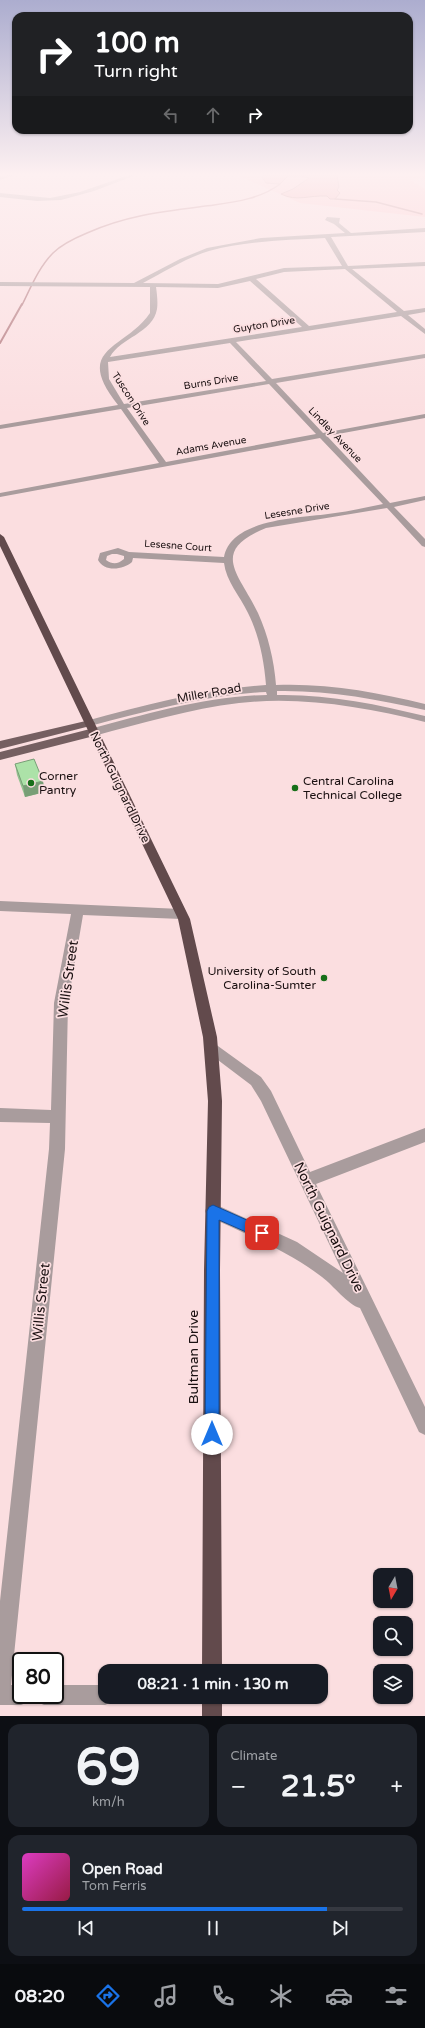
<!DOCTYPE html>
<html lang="en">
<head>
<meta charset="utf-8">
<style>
	:root { --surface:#171b24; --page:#20242c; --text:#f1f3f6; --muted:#9ea1a6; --line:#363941; --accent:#1a73e8 }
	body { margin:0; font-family:"Varela Round",sans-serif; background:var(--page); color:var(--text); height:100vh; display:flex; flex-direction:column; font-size:15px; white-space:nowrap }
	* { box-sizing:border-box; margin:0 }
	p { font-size:13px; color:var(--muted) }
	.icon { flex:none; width:22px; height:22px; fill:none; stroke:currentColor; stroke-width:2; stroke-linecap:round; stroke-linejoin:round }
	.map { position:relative; height:1716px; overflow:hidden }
	.drawer { display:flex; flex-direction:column; gap:8px; padding:8px; background:#0d0f14; flex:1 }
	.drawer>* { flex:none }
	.guide { position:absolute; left:12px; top:12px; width:401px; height:122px; border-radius:12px; box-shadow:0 1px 3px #0004; background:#202124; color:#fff; overflow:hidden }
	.needle { width:26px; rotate:190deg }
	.buttons { position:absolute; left:373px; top:1568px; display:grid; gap:8px }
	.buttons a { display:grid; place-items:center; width:40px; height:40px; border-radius:8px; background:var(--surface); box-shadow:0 1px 3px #0004; font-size:20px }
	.speed { position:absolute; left:12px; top:1652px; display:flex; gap:8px; font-size:20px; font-weight:700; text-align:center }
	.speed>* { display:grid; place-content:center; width:52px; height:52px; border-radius:50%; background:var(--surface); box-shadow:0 1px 3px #0004; line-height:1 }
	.speed .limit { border:2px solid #111; border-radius:6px; background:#fff; color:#111 }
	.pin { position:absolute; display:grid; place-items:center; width:34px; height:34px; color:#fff; margin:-17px; border-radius:8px; box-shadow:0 2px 6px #0006 }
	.me { position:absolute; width:44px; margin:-22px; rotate:0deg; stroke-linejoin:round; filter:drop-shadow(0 0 3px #0008) }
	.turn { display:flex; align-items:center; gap:14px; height:84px; padding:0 16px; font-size:18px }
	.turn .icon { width:52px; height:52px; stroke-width:2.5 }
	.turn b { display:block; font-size:28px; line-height:34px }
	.lanes { display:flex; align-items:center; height:38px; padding:0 16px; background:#0003; justify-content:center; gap:20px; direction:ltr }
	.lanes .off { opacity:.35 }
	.big { font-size:30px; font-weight:700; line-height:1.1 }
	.drawer .tile { flex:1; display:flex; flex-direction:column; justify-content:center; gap:6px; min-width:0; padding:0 14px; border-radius:12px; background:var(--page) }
	.drawer .dial { align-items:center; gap:0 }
	.dial b { font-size:52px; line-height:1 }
	.song { display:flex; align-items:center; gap:12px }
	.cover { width:48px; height:48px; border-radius:6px; background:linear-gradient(135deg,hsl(310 70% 55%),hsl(340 70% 35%)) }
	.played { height:4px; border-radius:2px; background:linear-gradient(90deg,var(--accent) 80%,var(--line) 80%) }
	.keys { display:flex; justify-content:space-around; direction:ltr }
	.heat { display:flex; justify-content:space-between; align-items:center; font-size:22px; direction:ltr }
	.drawer .tiles { flex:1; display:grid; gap:8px; grid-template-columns:1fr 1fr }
	.tile:last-child { grid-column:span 2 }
	.trip { position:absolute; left:98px; top:1664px; width:230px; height:40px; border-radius:12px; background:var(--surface); box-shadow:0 1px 3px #0004; font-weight:700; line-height:40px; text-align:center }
	.tab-bar { display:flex; height:64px; justify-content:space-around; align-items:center; background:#090b0e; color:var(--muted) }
	.tab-bar .icon { width:28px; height:28px }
	.tab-bar .active { color:var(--accent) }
	.tab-bar b { font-size:18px; color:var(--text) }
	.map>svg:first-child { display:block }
	.green { fill:#ffc5ca }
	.water { fill:#f2a2a9; stroke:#b1767b }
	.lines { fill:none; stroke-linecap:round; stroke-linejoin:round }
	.stream-far1 { stroke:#b1767b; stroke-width:1.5 }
	.stream { stroke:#b1767b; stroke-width:2 }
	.minor { fill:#a99c9d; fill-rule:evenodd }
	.major { fill:#755f61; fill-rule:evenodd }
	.highway { fill:#624a4c; fill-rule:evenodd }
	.wall { fill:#94c290 }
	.shaded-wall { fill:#789e76 }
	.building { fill:#ace2a8; stroke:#789e76 }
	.route { fill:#1a73e8; stroke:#114b97 }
	.poi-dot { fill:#176f19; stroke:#fbdee0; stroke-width:1.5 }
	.labels { text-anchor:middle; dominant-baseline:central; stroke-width:3.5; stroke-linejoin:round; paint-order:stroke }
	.far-street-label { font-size:10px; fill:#1a1011; stroke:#fbdee0 }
	.street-label { font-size:12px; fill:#1a1011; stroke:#fbdee0 }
	.poi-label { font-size:12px; fill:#1a1011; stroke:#fbdee0; text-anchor:start }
	.near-street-label { font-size:14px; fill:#1a1011; stroke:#fbdee0 }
</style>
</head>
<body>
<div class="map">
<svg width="425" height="1716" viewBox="0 0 425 1716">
	<rect width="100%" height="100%" fill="#fbdee0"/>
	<!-- green -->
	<path class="green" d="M237,175h188v2l-15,3 15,9v28l-125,-14z"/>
	<!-- water -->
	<path class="water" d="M263,175h74l2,12 -2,3 3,3 -5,6h-5l-3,-3c-18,-1 -30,6 -46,-2l12,-5 16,-11 -8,-2h-13l-8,8 -14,-1 -4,-6z"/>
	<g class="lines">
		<!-- stream-far1 -->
		<path class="stream-far1" d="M335,199l41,3 46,12
			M22,305c9,-18 17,-38 31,-52 9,-9 22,-15 34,-20 43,-19 81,-22 127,-28 22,-3 48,-7 66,-21"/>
		<!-- stream -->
		<path class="stream" d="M0,343l22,-39"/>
		<!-- minor -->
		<path class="minor" d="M7,175h7l-14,5v-3z
			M129,175h7l-42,16 -33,9 -24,1 -37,-4v-4l50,5 30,-6z
			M327,217l13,1 -1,5 12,10 74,-5v4l-94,5 17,29 77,-4v4l-73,3 52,42 21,-3v4l-17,3 17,14v5l-24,-18 -165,26 36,37 153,-25v4l-149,25 47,50 102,-19v4l-98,18 63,67 35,-7v4l-31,7 31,32v8l-3,-1 -35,-38 -121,20c-58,23 -26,47 -8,85 10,22 16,47 18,72 51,-2 100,7 149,19v6c-49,-11 -98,-20 -148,-19v4c50,-1 99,9 148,21v6c-61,-15 -123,-26 -186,-19 -49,6 -97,20 -145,33l-4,-1 -1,-3 1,-3c57,-15 117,-33 177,-34l-1,-3c-60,3 -118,19 -176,34l-4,-1 -1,-2 1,-2c59,-16 119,-32 180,-36 -2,-25 -7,-50 -18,-72 -8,-17 -22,-32 -24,-50l-91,-5 -1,4c-9,8 -28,10 -34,-2l2,-7 18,-5 11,4 95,5c7,-38 74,-39 104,-43 18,-2 36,-6 55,-10l-63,-66 -320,59v-4l159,-30 -38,-54 -121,20v-4l118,-20c-46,-58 7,-55 32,-92v-26l-150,-1v-4l134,1 46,-24 27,-11 54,-10 84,-5 -11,-9 -9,-4zM325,238l17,28 -58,2 -66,16 -75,-1c21,-11 43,-25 66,-32 38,-10 78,-11 116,-13zM345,269l52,43 -88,14 -53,-47 28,-7zM250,281l52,46 -192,30c10,-19 43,-24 47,-48 1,-7 0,-15 -1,-22l62,1zM230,343l36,38 -142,23 -15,-25 -1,-17zM269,384l47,50 -150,28 -39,-54zM112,554h5l7,2v3c-6,5 -11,6 -18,1l1,-4z
			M0,901l181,8 4,2 2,3 -2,3 -4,2 -98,-4 -15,88 -3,146 -54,536h10v10h10l-3,7 -7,3h-21v-104l49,-452 1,-26 -50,-1v-14l51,2 3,-107 17,-89 -71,-3z
			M211,1041l50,36 10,14 39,81 115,-44v14l-109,42 109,223v28l-6,-3 -59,-124c-12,-3 -27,-23 -38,-31 -34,-26 -76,-43 -115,-61l-2,-5 2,-5 6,-3 6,3 78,36 46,31 -82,-172 -10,-16 -45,-34 -2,-4 2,-4z
			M55,1685h50v12h9l-2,5 -7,3h-61l-7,-3 -3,-7h21z"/>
		<!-- major -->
		<path class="major" d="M90,720l5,3 -1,2 -94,24v-8z
			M94,728l4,1 1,3 -1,3 -98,25v-8z"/>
		<!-- highway -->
		<path class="highway" d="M0,534l4,3 186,382 27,118 5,64 -2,169 2,401h-20l2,-401 4,-169 -5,-64 -25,-118 -178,-373z
			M202,1697h20v19h-20z"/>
	</g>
	<!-- wall -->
	<path class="wall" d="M15,764l30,28 -20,5 -8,-22z"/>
	<!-- shaded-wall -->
	<path class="shaded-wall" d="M43,781l2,11 -20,5 -2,-11z"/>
	<!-- building -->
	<path class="building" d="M34,759l9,22 -20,5 -8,-22z"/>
	<!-- sky -->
	<linearGradient id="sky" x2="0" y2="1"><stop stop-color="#acadcf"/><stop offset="0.42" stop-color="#fdf0f1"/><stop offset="1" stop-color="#fdf0f1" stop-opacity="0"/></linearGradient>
	<rect width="425" height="415" fill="url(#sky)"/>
	<!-- route -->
	<path class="route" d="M213,1205l54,24 1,4 -1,5 -5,1 -43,-19v214l-2,4 -5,2 -5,-2 -2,-4 2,-223 2,-4z"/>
	<!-- markers -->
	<g class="poi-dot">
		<circle cx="31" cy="783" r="4"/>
		<circle cx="295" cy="788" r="4"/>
		<circle cx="324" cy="978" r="4"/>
	</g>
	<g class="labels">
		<!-- far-street labels -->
		<g class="far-street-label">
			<text transform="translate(264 325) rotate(-9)">Guyton Drive</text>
			<text transform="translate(211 382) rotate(-9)">Burns Drive</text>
			<text transform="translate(131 399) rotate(57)">Tuscon Drive</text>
			<text transform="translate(335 435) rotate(46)">Lindley Avenue</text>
			<text transform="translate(211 446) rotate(-10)">Adams Avenue</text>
			<text transform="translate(297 511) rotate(-9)">Lesesne Drive</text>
			<text transform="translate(178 546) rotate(4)">Lesesne Court</text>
		</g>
		<!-- street labels -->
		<g class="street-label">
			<text transform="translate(209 693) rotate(-10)">Miller Road</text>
			<text transform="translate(120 787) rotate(64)">North Guignard Drive</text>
		</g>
		<!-- poi labels -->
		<g class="poi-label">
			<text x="39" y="776">Corner<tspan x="39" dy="14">Pantry</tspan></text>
			<text x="303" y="781">Central Carolina<tspan x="303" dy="14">Technical College</tspan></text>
			<text x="316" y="971" text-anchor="end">University of South<tspan x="316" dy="14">Carolina-Sumter</tspan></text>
		</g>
		<!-- near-street labels -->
		<g class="near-street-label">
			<text transform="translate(68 979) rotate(-82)">Willis Street</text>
			<text transform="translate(329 1227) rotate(64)">North Guignard Drive</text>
			<text transform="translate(41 1302) rotate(-84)">Willis Street</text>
			<text transform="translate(193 1357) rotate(-90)">Bultman Drive</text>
		</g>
	</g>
</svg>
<div class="buttons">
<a><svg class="needle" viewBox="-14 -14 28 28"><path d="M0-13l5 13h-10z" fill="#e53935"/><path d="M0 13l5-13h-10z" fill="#9ea1a6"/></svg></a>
<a><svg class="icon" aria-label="search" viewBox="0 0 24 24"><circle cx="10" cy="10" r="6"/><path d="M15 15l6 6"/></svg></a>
<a><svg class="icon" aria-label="layers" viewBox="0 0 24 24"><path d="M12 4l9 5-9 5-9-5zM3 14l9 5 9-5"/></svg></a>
</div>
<div class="speed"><div class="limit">80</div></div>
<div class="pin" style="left:262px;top:1233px;background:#d93025"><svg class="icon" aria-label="arrive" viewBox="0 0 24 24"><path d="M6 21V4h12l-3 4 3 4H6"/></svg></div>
<svg class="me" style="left:212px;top:1434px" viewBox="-20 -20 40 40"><circle r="19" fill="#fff"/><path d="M0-13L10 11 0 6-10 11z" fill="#1a73e8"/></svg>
<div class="trip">08:21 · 1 min · 130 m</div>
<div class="guide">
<div class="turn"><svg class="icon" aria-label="right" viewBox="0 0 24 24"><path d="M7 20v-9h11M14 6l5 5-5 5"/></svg><div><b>100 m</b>Turn right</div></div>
<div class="lanes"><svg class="icon off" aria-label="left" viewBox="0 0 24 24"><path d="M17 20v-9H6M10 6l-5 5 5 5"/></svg><svg class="icon off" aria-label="ahead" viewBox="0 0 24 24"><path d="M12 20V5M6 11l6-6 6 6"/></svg><svg class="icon" aria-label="right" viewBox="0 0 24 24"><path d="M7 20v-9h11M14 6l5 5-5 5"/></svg></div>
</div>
</div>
<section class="drawer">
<div class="tiles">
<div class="tile dial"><b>69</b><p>km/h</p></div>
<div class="tile"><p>Climate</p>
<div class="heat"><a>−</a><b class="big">21.5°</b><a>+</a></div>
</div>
<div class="tile">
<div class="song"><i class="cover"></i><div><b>Open Road</b><p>Tom Ferris</p></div></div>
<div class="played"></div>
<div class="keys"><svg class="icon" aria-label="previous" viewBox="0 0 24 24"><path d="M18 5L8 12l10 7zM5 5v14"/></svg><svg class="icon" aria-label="pause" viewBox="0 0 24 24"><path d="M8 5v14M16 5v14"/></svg><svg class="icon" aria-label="next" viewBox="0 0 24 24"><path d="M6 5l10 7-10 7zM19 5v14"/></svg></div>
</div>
</div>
</section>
<nav class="tab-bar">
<b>08:20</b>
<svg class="icon active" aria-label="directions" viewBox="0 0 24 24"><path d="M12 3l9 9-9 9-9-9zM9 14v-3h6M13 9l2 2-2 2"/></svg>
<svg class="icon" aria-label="music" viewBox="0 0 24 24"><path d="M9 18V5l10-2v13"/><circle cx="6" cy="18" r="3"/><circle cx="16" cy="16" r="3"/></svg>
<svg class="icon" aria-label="phone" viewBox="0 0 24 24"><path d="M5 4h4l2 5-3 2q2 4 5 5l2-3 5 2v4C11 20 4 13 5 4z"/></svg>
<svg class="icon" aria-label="climate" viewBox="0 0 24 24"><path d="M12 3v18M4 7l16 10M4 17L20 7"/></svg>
<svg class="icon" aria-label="car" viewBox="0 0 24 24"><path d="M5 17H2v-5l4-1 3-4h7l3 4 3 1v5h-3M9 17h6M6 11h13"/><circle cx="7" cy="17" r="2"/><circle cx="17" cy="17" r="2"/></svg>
<svg class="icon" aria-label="filters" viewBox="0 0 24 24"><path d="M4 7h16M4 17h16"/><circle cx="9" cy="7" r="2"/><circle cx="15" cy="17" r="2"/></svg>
</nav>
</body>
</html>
